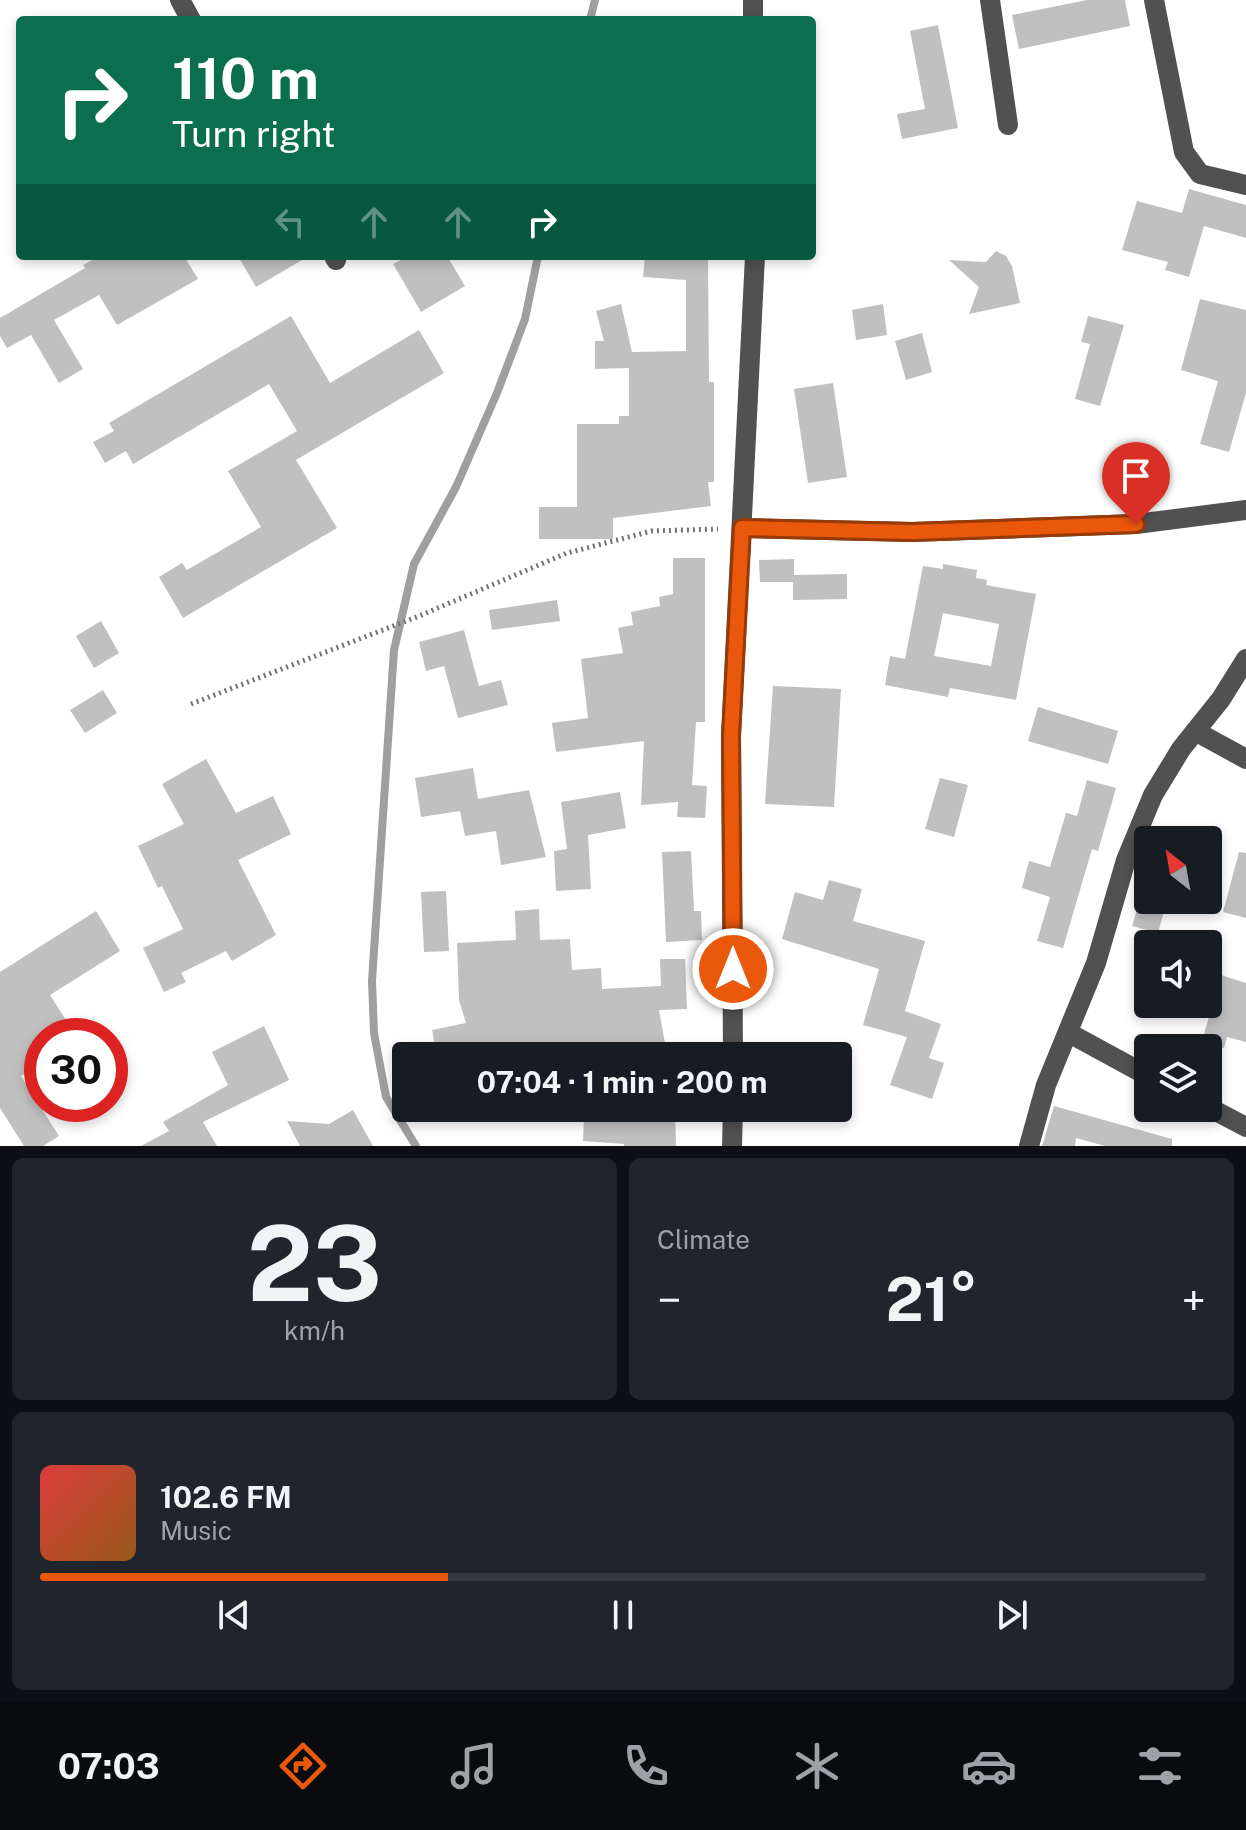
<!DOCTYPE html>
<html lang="en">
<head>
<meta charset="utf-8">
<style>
	:root { --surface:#171b24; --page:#20242c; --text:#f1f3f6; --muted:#9ea1a6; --line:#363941; --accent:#ea580c }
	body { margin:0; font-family:"Public Sans",sans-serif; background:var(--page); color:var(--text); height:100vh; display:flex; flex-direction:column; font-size:30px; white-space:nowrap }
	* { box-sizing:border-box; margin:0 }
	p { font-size:26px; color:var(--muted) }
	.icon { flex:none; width:44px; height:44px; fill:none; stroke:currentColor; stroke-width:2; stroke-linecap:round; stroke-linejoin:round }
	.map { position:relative; height:1146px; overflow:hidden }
	.drawer { display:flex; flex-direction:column; gap:12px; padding:12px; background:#0d0f14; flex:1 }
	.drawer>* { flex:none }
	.hud { position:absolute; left:16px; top:16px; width:800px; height:244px; border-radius:8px; box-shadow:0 4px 12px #0003; background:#0b6e4f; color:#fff; overflow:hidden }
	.needle { width:52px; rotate:329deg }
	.controls { position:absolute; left:1134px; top:826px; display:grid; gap:16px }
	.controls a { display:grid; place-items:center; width:88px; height:88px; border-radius:8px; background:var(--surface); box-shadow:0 4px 12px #0003; font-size:40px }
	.speed { position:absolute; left:24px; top:1018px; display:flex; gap:16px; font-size:40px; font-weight:700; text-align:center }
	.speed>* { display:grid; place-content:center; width:104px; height:104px; border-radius:50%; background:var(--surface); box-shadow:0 4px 12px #0003; line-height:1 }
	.speed .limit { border:12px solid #d22; background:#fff; color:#111 }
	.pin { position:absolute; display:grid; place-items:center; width:68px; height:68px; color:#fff; margin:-82px -34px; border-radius:50% 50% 50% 0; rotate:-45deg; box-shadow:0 0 8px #0007 }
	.pin .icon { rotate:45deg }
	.me { position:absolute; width:88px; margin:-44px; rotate:0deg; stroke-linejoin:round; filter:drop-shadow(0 0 6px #0008) }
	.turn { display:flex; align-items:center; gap:28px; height:168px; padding:0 24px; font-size:36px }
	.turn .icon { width:104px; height:104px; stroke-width:2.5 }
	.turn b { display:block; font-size:56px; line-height:68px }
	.lanes { display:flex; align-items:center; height:76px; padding:0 24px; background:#0003; justify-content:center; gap:40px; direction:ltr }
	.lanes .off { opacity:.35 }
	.big { font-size:60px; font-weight:700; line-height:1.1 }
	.drawer .tile { flex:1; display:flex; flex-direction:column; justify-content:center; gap:12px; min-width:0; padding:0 28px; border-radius:12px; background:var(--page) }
	.drawer .dial { align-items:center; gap:0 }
	.dial b { font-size:104px; line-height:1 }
	.song { display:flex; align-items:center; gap:24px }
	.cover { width:96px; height:96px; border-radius:12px; background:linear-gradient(135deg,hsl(0 70% 55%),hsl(30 70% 35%)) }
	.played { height:8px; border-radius:4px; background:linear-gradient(90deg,var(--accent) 35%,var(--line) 35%) }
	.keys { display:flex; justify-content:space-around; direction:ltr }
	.heat { display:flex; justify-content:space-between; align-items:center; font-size:44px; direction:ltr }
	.drawer .tiles { flex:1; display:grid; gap:12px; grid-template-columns:1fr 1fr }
	.tile:last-child { grid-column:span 2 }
	.trip { position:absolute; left:392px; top:1042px; width:460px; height:80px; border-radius:8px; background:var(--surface); box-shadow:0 4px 12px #0003; font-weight:700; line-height:80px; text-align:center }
	.dock { display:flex; height:128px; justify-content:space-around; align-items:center; background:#090b0e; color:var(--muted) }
	.dock .icon { width:56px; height:56px }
	.dock .current { color:var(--accent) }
	.dock b { font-size:36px; color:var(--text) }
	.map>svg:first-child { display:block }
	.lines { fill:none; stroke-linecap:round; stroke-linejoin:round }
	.stream { stroke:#9f9f9f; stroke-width:8 }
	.building { fill:#c0c0c0; fill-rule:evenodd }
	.path { stroke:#737373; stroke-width:5; stroke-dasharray:2 4; stroke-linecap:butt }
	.minor { stroke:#515151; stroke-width:20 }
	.route-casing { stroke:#983908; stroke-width:20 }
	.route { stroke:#ea580c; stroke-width:14 }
</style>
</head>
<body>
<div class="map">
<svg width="1246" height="1146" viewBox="0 0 1246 1146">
	<rect width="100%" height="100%" fill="#fff"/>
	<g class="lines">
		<!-- stream -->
		<path class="stream" d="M590,20l5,-20
			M416,1146l-30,-49 -12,-64 -2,-52 22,-331 20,-86 42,-77 41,-94 28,-74 13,-63"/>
	</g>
	<!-- building -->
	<path class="building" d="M1087,0h38l5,26 -111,23 -7,-34z
		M938,25l20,103 -56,11 -5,-25 28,-5 -15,-78z
		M1189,189l57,16v33l-42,-12 -15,51 -24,-7 3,-8 -46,-12 15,-49 45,12z
		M996,251l10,5 6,10 8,37 -51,11 10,-27 -30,-27 37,2z
		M99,256h85l14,23 -81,46 -18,-30 -45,25 29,49 -24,14 -28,-48 -24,13 -7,-12v-18l85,-50 -2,-3z
		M238,256h71l-53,31z
		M408,256h39l18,30 -44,26 -28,-48z
		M645,256h63l1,126h5v100h-6l3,24 -98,12v21h-74v-32h38v-83h42v-8h10v-48l-34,1v-28h9l-8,-30 25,-7 11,48 54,-1v-71l-43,-3z
		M1200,299l46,11v83l-17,59 -29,-8 18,-63 -37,-11z
		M883,304l4,31 -31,5 -4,-30z
		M291,316l39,67 89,-53 25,43 -148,87 41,68 -154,90 -24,-41 23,-14 5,7 74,-43 -33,-56 69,-40 -28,-47 -136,80 -7,-13 -21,12 -12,-21 21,-11 -5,-8z
		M1088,316l36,9 -24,81 -25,-7 15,-55 -9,-2z
		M922,333l10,39 -26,8 -11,-39z
		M833,383l14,94 -39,6 -14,-94z
		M673,558h32v164h-9l-4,63 15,1 -2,32 -28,-1 1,-15 -37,3 3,-64 -88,11 -4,-29 36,-5 -7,-59 42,-6 -5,-25 15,-3 -2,-13 29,-6 -1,-9 14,-3z
		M794,559v16l53,-1v25l-54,1v-18h-33l-1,-22z
		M943,564l34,6 -1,8 11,2 -1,5 50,9 -20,106 -66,-12 -2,9 -63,-12 5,-29 15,3 18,-93 20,3zM943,613l56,11 -8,42 -57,-10z
		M557,600l3,21 -68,9 -3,-20z
		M101,621l18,32 -25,15 -18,-32z
		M464,630l15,56 22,-6 7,25 -50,13 -14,-52 -18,5 -7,-29z
		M773,686l68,3 -7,118 -69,-3z
		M103,690l14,23 -32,20 -15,-23z
		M1038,707l80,24 -10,33 -80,-23z
		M206,759l30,54 37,-17 18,38 -53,26 38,75 -44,26 -6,-10 -45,22 5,9 -22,10 -21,-44 40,-19 -21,-43 -4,2 -20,-42 46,-22 -22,-40z
		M473,768l5,31 51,-9 17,67 -45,8 -5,-34 -31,5 -5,-25 -39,6 -6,-39z
		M940,778l28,7 -14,52 -29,-8z
		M1087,780l29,8 -18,63 -6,-2 -29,99 -26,-7 13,-44 -28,-9 7,-27 21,6 16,-54 11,3z
		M620,792l6,36 -38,7 3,54 -35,2 -2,-40 13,-2 -6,-47z
		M691,851l3,60h7l1,29 -36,2 -4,-90z
		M1239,852l7,1v65l-23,-6z
		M829,880l33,9 -9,32 72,20 -20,70 36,13 -12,34 15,5 -12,36 -42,-14 17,-48 -44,-12 16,-56 -97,-30 13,-47 28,8z
		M446,891l3,60 -25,1 -3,-60z
		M1140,900h27l-9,33 -26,-7z
		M539,909l1,31 30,-1 2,31 29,-2 1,21 59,-3 -1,-27h25l2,50 -28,1 7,39 -6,2v5h-54l-3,-14 -50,12 -3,-8 -43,10h-70l-5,-26 34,-7 -7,-23 -2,-57 59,-3 -1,-29z
		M96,911l24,40 -70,44 26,41h-34v26l-21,14 38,60 -16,10h-19l-24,-38v-136z
		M1221,975l25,8v59l-19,-5 -3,11h-24z
		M264,1026l25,54 -86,42 14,24h-76l28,-15 -6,-9 65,-37 -16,-33z
		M1054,1106l118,33v7h-67l-29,-8 -1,8h-33z
		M675,1109l1,37h-52v-2l-41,-3 1,-27z
		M353,1110l20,36h-73l-13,-25 42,3z"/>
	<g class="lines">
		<!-- path -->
		<path class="path" d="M191,704l228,-88 148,-63 85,-22 66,-2"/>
		<!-- minor -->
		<path class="minor" d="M180,0l11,20
			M753,0v20
			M990,0l18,125
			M1154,0l30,152 16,22 46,11
			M334,256l2,4
			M742,528l170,4 224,-8 110,-14
			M1195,731l51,28
			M1069,1033l79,43
			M733,1056l-2,-320 24,-480
			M1208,1107l38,20
			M732,1146l1,-38
			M1029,1146l17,-61 50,-122 30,-103 27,-65 28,-46 40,-50 25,-40"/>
	</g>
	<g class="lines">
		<!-- route casing -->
		<g class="route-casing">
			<path id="route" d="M733,969l-2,-233 11,-208 170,4 224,-8"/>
		</g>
		<!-- route -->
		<use href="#route" class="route"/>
	</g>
</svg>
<div class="controls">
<a><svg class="needle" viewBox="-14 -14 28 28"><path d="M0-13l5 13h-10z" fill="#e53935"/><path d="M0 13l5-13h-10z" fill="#9ea1a6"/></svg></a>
<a><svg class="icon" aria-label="sound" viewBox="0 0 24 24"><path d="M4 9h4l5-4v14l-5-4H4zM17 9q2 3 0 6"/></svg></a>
<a><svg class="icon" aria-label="layers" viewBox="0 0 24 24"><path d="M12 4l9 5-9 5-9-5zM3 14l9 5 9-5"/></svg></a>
</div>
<div class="speed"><div class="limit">30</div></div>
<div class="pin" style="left:1136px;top:524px;background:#d93025"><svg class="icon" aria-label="arrive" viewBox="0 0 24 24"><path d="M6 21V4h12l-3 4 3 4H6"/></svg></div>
<svg class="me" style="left:733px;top:969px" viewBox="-20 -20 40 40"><circle r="17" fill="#ea580c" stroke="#fff" stroke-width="3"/><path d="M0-11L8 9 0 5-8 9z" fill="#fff"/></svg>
<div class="trip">07:04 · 1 min · 200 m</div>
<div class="hud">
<div class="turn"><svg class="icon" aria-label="right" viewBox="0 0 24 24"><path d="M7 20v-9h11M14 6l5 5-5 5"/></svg><div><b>110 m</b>Turn right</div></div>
<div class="lanes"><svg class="icon off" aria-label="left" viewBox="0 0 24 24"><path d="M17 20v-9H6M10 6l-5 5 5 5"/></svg><svg class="icon off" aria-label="ahead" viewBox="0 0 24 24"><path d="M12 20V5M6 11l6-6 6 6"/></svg><svg class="icon off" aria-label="ahead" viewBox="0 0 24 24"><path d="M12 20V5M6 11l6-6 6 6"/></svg><svg class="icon" aria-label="right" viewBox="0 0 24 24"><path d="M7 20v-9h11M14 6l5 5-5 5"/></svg></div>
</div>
</div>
<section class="drawer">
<div class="tiles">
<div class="tile dial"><b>23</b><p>km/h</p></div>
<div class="tile"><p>Climate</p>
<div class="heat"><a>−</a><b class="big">21°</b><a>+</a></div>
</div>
<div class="tile">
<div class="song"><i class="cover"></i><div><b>102.6 FM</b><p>Music</p></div></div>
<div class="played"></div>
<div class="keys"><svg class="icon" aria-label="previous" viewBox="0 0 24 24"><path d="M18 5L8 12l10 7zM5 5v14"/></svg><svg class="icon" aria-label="pause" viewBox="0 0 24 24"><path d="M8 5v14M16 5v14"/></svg><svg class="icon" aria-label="next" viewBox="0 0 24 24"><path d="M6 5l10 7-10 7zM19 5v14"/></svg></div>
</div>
</div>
</section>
<nav class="dock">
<b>07:03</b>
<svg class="icon current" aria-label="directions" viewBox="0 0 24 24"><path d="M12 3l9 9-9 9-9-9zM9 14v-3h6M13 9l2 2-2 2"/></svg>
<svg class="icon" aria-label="music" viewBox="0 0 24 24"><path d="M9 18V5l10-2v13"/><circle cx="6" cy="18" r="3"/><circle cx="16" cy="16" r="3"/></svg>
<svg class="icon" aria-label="phone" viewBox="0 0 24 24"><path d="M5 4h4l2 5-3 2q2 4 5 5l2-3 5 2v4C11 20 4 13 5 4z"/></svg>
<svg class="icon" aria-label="climate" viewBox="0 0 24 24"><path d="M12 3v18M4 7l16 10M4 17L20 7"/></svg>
<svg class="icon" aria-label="car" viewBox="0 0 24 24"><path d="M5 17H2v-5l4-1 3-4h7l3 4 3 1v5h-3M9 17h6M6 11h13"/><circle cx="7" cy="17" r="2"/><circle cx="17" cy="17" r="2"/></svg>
<svg class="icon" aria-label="filters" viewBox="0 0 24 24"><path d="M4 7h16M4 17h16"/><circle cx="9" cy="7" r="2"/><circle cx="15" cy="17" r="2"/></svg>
</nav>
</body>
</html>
